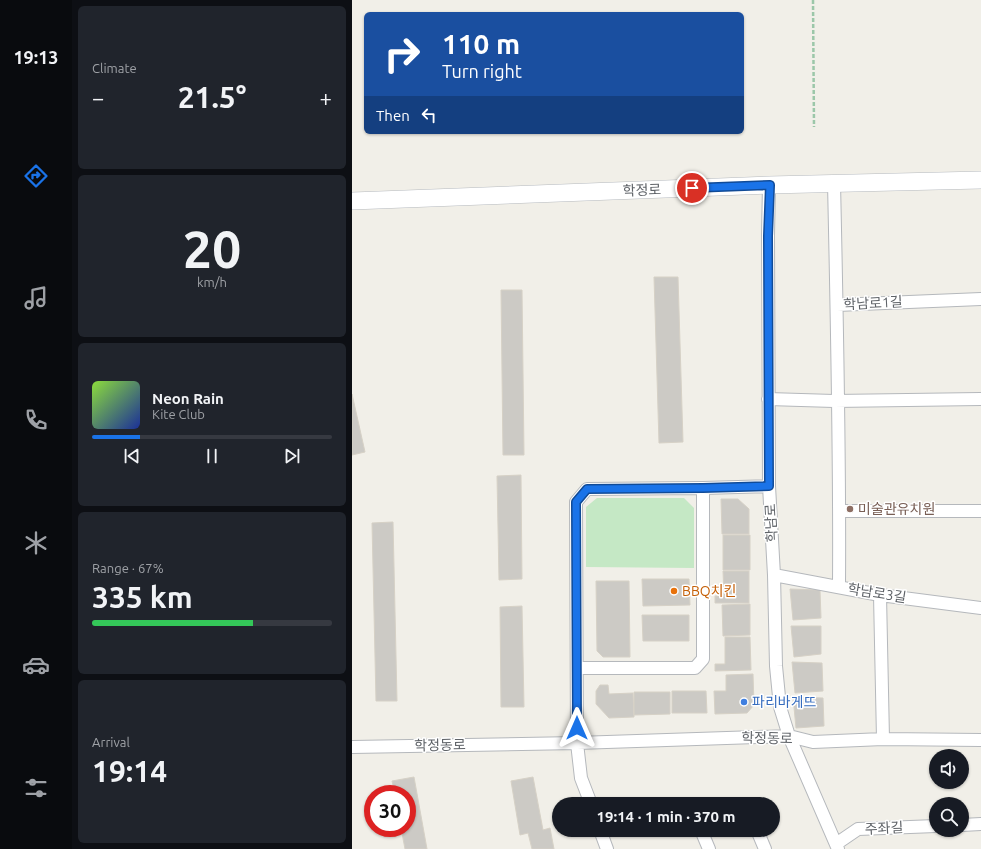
<!DOCTYPE html>
<html lang="en">
<head>
<meta charset="utf-8">
<style>
	:root { --surface:#171b24; --page:#20242c; --text:#f1f3f6; --muted:#9ea1a6; --line:#363941; --accent:#1a73e8 }
	body { margin:0; font-family:Ubuntu,"Noto Sans KR",sans-serif; background:var(--page); color:var(--text); height:100vh; display:flex; flex-direction:column; font-size:15px; white-space:nowrap }
	* { box-sizing:border-box; margin:0 }
	p { font-size:13px; color:var(--muted) }
	.icon { flex:none; width:22px; height:22px; fill:none; stroke:currentColor; stroke-width:2; stroke-linecap:round; stroke-linejoin:round }
	.map { position:relative; flex:1; overflow:hidden }
	.details { display:flex; flex-direction:column; gap:6px; padding:6px; background:#0d0f14; width:280px }
	.details>* { flex:none }
	.banner { position:absolute; left:12px; top:12px; width:380px; height:122px; border-radius:6px; box-shadow:0 1px 3px #0004; background:#1a4fa0; color:#fff; overflow:hidden }
	.controls { position:absolute; left:577px; top:749px; display:grid; gap:8px }
	.controls a { display:grid; place-items:center; width:40px; height:40px; border-radius:50%; background:var(--surface); box-shadow:0 1px 3px #0004; font-size:20px }
	.speed { position:absolute; left:12px; top:785px; display:flex; gap:8px; font-size:20px; font-weight:700; text-align:center }
	.speed>* { display:grid; place-content:center; width:52px; height:52px; border-radius:50%; background:var(--surface); box-shadow:0 1px 3px #0004; line-height:1 }
	.speed .limit { border:6px solid #d22; background:#fff; color:#111 }
	.pin { position:absolute; display:grid; place-items:center; width:34px; height:34px; color:#fff; margin:-17px; border:2px solid #fff; border-radius:50%; box-shadow:0 1px 4px #0007 }
	.me { position:absolute; width:44px; margin:-22px; rotate:0deg; stroke-linejoin:round; filter:drop-shadow(0 0 3px #0008) }
	.turn { display:flex; align-items:center; gap:14px; height:84px; padding:0 12px; font-size:18px }
	.turn .icon { width:52px; height:52px; stroke-width:2.5 }
	.turn b { display:block; font-size:28px; line-height:34px }
	.then { display:flex; align-items:center; height:38px; padding:0 12px; background:#0003; gap:8px; font-size:15px }
	.big { font-size:30px; font-weight:700; line-height:1.1 }
	.details .card { flex:1; display:flex; flex-direction:column; justify-content:center; gap:6px; min-width:0; padding:0 14px; border-radius:6px; background:var(--page) }
	.details .dial { align-items:center; gap:0 }
	.dial b { font-size:52px; line-height:1 }
	.song { display:flex; align-items:center; gap:12px }
	.cover { width:48px; height:48px; border-radius:6px; background:linear-gradient(135deg,hsl(90 70% 55%),hsl(230 70% 35%)) }
	.played { height:4px; border-radius:2px; background:linear-gradient(90deg,var(--accent) 20%,var(--line) 20%) }
	.keys { display:flex; justify-content:space-around; direction:ltr }
	.heat { display:flex; justify-content:space-between; align-items:center; font-size:22px; direction:ltr }
	.charge { height:6px; border-radius:3px; background:linear-gradient(90deg,#34c759 67%,var(--line) 0) }
	.trip { position:absolute; left:200px; top:797px; width:228px; height:40px; border-radius:20px; background:var(--surface); box-shadow:0 1px 3px #0004; font-weight:700; line-height:40px; text-align:center }
	main { display:flex; flex:1; min-height:0 }
	.tabs { display:flex; flex-direction:column; width:72px; justify-content:space-around; align-items:center; background:#090b0e; color:var(--muted) }
	.tabs .icon { width:28px; height:28px }
	.tabs .on { color:var(--accent) }
	.tabs b { font-size:18px; color:var(--text) }
	.map>svg:first-child { display:block }
	.green { fill:#c5e8c5 }
	.building { fill:#cccac5; stroke:#d6d1c6 }
	.lines { fill:none; stroke-linecap:round; stroke-linejoin:round }
	.street-casing { stroke:#b5b8bc; stroke-width:14 }
	.secondary-casing { stroke:#b6babf; stroke-width:18 }
	.path { stroke:#9cc7a9; stroke-width:2.5; stroke-dasharray:4 2; stroke-linecap:butt }
	.street { stroke:#fff; stroke-width:12 }
	.secondary { stroke:#fff; stroke-width:17 }
	.route-casing { stroke:#114b97; stroke-width:10 }
	.route { stroke:#1a73e8; stroke-width:7 }
	.education-dot { fill:#8d6e63; stroke:#fff; stroke-width:1.5 }
	.food-dot { fill:#e8710a; stroke:#fff; stroke-width:1.5 }
	.shop-dot { fill:#3f7fe0; stroke:#fff; stroke-width:1.5 }
	.labels { text-anchor:middle; dominant-baseline:central; stroke-width:3; stroke-linejoin:round; paint-order:stroke }
	.street-label { font-size:14px; fill:#5f6368; stroke:#fff }
	.education-label { font-size:14px; fill:#785e54; stroke:#fff; text-anchor:start }
	.food-label { font-size:14px; fill:#c56008; stroke:#fff; text-anchor:start }
	.shop-label { font-size:14px; fill:#366cbe; stroke:#fff; text-anchor:start }
</style>
</head>
<body>
<main>
<nav class="tabs">
<b>19:13</b>
<svg class="icon on" aria-label="directions" viewBox="0 0 24 24"><path d="M12 3l9 9-9 9-9-9zM9 14v-3h6M13 9l2 2-2 2"/></svg>
<svg class="icon" aria-label="music" viewBox="0 0 24 24"><path d="M9 18V5l10-2v13"/><circle cx="6" cy="18" r="3"/><circle cx="16" cy="16" r="3"/></svg>
<svg class="icon" aria-label="phone" viewBox="0 0 24 24"><path d="M5 4h4l2 5-3 2q2 4 5 5l2-3 5 2v4C11 20 4 13 5 4z"/></svg>
<svg class="icon" aria-label="climate" viewBox="0 0 24 24"><path d="M12 3v18M4 7l16 10M4 17L20 7"/></svg>
<svg class="icon" aria-label="car" viewBox="0 0 24 24"><path d="M5 17H2v-5l4-1 3-4h7l3 4 3 1v5h-3M9 17h6M6 11h13"/><circle cx="7" cy="17" r="2"/><circle cx="17" cy="17" r="2"/></svg>
<svg class="icon" aria-label="filters" viewBox="0 0 24 24"><path d="M4 7h16M4 17h16"/><circle cx="9" cy="7" r="2"/><circle cx="15" cy="17" r="2"/></svg>
</nav>
<section class="details">
<div class="card"><p>Climate</p>
<div class="heat"><a>−</a><b class="big">21.5°</b><a>+</a></div>
</div>
<div class="card dial"><b>20</b><p>km/h</p></div>
<div class="card">
<div class="song"><i class="cover"></i><div><b>Neon Rain</b><p>Kite Club</p></div></div>
<div class="played"></div>
<div class="keys"><svg class="icon" aria-label="previous" viewBox="0 0 24 24"><path d="M18 5L8 12l10 7zM5 5v14"/></svg><svg class="icon" aria-label="pause" viewBox="0 0 24 24"><path d="M8 5v14M16 5v14"/></svg><svg class="icon" aria-label="next" viewBox="0 0 24 24"><path d="M6 5l10 7-10 7zM19 5v14"/></svg></div>
</div>
<div class="card"><p>Range · 67%</p><b class="big">335 km</b><div class="charge"></div></div>
<div class="card"><p>Arrival</p><b class="big">19:14</b></div>
</section>
<div class="map">
<svg width="629" height="849" viewBox="0 0 629 849">
	<rect width="100%" height="100%" fill="#f1efe8"/>
	<!-- green -->
	<path class="green" d="M245,498h87l10,10v60l-108,-1v-60z"/>
	<!-- building -->
	<path class="building" d="M302,277h24l5,165 -24,1z
		M149,290h21l2,165h-21z
		M0,394l13,58 -13,3z
		M169,475l1,104 -23,1 -2,-104z
		M369,499h17l11,10v25h-27z
		M41,522l4,179h-21l-4,-178z
		M371,535h27v35h-27z
		M371,571h26v32h-34v-7h9z
		M290,579h47l1,26 -47,1z
		M244,581h33l1,76h-27l-6,-6z
		M438,589l30,1 1,28 -28,2z
		M398,604v31l-27,1 -1,-31z
		M170,606l2,101h-23l-1,-100z
		M290,615h47v26h-46z
		M439,626h30v28l-27,3z
		M373,637h25l1,33 -36,1v-7h10z
		M440,662l30,1 1,28 -28,2z
		M401,674l1,31 -7,8 -32,1 -1,-23h12v-16z
		M248,685h8l1,9 24,-1 1,24 -25,1 -13,-14v-13z
		M320,691h34l1,22h-35z
		M282,692h36v22l-36,1z
		M441,697l30,1 1,28 -28,2z
		M62,777l13,72h-22l-4,-21h6v-34h-12l-3,-13z
		M181,777l10,53 7,-2 4,21h-22l-4,-16 -8,2 -9,-54z"/>
	<g class="lines">
		<!-- street casing -->
		<g class="street-casing">
			<path id="street" d="M482,183c3,135 6,269 5,404
				M417,185l-1,50 1,251 5,89 2,91 4,41 9,29 49,113
				M485,305l144,-6
				M416,399l66,2 147,-2
				M488,511h141
				M422,575l106,20 101,13
				M528,595l3,144
				M225,668h118l8,-9v-171
				M0,747l225,-4 212,-7 24,6 70,-3 98,1
				M239,804l-10,-26 -4,-35 -1,-241 11,-13 116,-1 66,-2
				M610,825l19,-1
				M248,830l7,19
				M349,830l8,19
				M405,830l8,19
				M484,844l22,-15 78,-3"/>
		</g>
		<!-- secondary casing -->
		<g class="secondary-casing">
			<path id="secondary" d="M0,201l417,-16 212,-5"/>
		</g>
		<!-- path -->
		<path class="path" d="M461,0l1,127"/>
		<!-- street -->
		<use href="#street" class="street"/>
		<!-- secondary -->
		<use href="#secondary" class="secondary"/>
	</g>
	<g class="lines">
		<!-- route casing -->
		<g class="route-casing">
			<path id="route" d="M225,728l-1,-226 11,-13 116,-1 66,-2 -1,-250 2,-51 -78,3"/>
		</g>
		<!-- route -->
		<use href="#route" class="route"/>
	</g>
	<!-- markers -->
	<circle class="education-dot" cx="498" cy="509" r="4"/>
	<circle class="food-dot" cx="322" cy="591" r="4"/>
	<circle class="shop-dot" cx="392" cy="702" r="4"/>
	<g class="labels">
		<!-- street labels -->
		<g class="street-label">
			<text transform="translate(290 190) rotate(-2)">학정로</text>
			<text transform="translate(521 303) rotate(-3)">학남로1길</text>
			<text transform="translate(419 523) rotate(-93)">학남로</text>
			<text transform="translate(525 593) rotate(9)">학남로3길</text>
			<text transform="translate(415 738) rotate(1)">학정동로</text>
			<text transform="translate(88 745) rotate(-1)">학정동로</text>
			<text transform="translate(532 828) rotate(-3)">주좌길</text>
		</g>
		<!-- education labels -->
		<g class="education-label">
			<text x="506" y="509">미술관유치원</text>
		</g>
		<!-- food labels -->
		<g class="food-label">
			<text x="330" y="591">BBQ치킨</text>
		</g>
		<!-- shop labels -->
		<g class="shop-label">
			<text x="400" y="702">파리바게뜨</text>
		</g>
	</g>
</svg>
<div class="controls">
<a><svg class="icon" aria-label="sound" viewBox="0 0 24 24"><path d="M4 9h4l5-4v14l-5-4H4zM17 9q2 3 0 6"/></svg></a>
<a><svg class="icon" aria-label="search" viewBox="0 0 24 24"><circle cx="10" cy="10" r="6"/><path d="M15 15l6 6"/></svg></a>
</div>
<div class="speed"><div class="limit">30</div></div>
<div class="pin" style="left:340px;top:188px;background:#d93025"><svg class="icon" aria-label="arrive" viewBox="0 0 24 24"><path d="M6 21V4h12l-3 4 3 4H6"/></svg></div>
<svg class="me" style="left:225px;top:728px" viewBox="-20 -20 40 40"><path d="M0-17L14 15 0 8-14 15z" fill="#1a73e8" stroke="#fff" stroke-width="4"/></svg>
<div class="trip">19:14 · 1 min · 370 m</div>
<div class="banner">
<div class="turn"><svg class="icon" aria-label="right" viewBox="0 0 24 24"><path d="M7 20v-9h11M14 6l5 5-5 5"/></svg><div><b>110 m</b>Turn right</div></div>
<div class="then">Then<svg class="icon" aria-label="left" viewBox="0 0 24 24"><path d="M17 20v-9H6M10 6l-5 5 5 5"/></svg></div>
</div>
</div>
</main>
</body>
</html>
